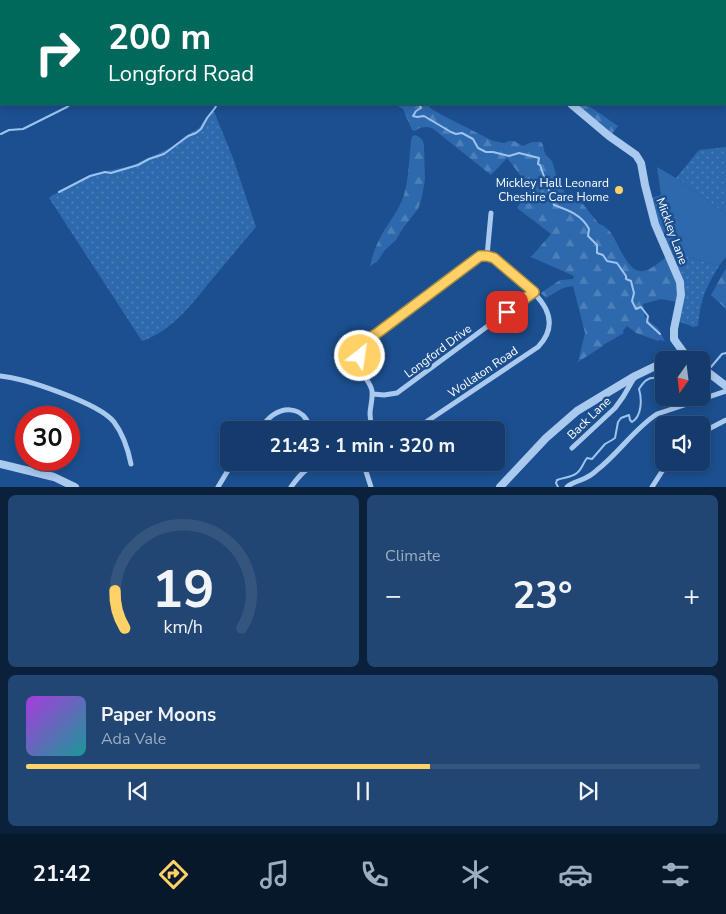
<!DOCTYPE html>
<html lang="en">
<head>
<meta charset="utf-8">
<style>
	:root { --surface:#143b6b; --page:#214673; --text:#f1f3f6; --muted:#9dadc1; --line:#33557e; --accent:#ffd166 }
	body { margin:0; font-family:"Nunito Sans",sans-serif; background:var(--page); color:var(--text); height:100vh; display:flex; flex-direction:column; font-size:19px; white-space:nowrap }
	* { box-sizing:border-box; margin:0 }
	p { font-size:16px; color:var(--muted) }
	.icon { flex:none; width:28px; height:28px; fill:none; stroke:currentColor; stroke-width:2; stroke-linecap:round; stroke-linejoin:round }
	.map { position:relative; height:487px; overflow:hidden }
	.drawer { display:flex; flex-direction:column; gap:8px; padding:8px; background:#0b203b; flex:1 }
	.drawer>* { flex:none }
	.banner { position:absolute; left:0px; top:0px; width:726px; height:105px; box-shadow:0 2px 8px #0003,0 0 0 1px var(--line); background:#00695c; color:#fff; overflow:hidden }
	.needle { width:32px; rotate:194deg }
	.buttons { position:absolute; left:655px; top:351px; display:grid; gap:10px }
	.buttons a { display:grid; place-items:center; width:55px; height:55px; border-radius:8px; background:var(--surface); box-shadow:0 2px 8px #0003,0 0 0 1px var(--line); font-size:25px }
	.speed { position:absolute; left:15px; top:406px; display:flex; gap:10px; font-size:25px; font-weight:700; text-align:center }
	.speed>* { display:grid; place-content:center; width:65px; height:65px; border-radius:50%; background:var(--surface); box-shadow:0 2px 8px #0003,0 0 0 1px var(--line); line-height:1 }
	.speed .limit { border:8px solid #d22; background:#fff; color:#111 }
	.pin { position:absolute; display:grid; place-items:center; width:42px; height:42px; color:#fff; margin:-21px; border-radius:10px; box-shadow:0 2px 8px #0006 }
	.me { position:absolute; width:55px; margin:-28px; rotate:30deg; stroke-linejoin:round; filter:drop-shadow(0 0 4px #0008) }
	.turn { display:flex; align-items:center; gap:18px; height:105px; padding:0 25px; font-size:22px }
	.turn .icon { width:65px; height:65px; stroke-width:2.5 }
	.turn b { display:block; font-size:35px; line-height:42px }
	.big { font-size:38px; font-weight:700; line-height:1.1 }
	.drawer .card { flex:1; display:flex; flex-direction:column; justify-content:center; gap:8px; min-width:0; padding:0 18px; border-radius:8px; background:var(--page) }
	.drawer .dial { align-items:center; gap:0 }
	.dial svg { height:130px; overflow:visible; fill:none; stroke:var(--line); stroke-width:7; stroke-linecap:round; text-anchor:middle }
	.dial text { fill:var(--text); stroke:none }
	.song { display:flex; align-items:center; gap:15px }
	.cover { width:60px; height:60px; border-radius:8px; background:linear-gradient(135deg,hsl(280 70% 55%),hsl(180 70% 35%)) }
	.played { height:5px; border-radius:2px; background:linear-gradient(90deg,var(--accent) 60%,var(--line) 60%) }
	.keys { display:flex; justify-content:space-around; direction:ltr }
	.heat { display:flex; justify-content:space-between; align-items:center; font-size:28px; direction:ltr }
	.drawer .tiles { flex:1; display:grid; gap:8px; grid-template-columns:1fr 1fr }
	.card:last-child { grid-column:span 2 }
	.trip { position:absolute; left:220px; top:421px; width:285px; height:50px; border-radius:8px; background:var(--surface); box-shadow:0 2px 8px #0003,0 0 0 1px var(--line); font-weight:700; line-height:50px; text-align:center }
	.menu { display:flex; height:80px; justify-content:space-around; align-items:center; background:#08182b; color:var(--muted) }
	.menu .icon { width:35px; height:35px }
	.menu .active { color:var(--accent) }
	.menu b { font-size:22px; color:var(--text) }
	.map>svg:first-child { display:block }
	.grass { fill:url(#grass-dots) }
	.forest { fill:url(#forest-firs) }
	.garden { fill:#2e69ad }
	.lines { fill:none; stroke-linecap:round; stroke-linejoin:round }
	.stream { stroke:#9cc4f0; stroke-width:2 }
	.minor { stroke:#a9c9ee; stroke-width:5 }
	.tertiary { stroke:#a9c9ee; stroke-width:8 }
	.route-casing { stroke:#a68842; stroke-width:12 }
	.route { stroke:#ffd166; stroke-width:9 }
	.poi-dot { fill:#ffd166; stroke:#1b4f8f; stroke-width:2 }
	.labels { text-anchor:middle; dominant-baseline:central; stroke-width:5; stroke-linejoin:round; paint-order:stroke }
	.poi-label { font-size:12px; fill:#fff; stroke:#1b4f8f; text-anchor:end }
	.street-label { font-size:12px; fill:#fff; stroke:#1b4f8f }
</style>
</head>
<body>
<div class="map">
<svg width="726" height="487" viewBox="0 0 726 487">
	<defs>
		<pattern id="grass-dots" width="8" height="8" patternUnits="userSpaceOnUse" patternTransform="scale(1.25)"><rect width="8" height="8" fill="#2e69ad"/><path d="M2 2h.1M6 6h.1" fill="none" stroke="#4d80b9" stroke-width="1.8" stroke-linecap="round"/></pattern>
		<pattern id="forest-firs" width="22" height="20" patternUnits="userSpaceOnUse" patternTransform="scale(1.25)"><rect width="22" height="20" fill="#2e69ad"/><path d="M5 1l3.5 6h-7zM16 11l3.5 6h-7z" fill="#4d80b9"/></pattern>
	</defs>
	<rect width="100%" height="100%" fill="#1b4f8f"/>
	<!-- grass -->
	<path class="grass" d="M213,109l20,49 23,69c-15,17 -28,34 -42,50 -20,24 -41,54 -72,64l-93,-143 2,-2 41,-22 39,-8 39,-18 16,-12 13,-8z
		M726,147v67l-50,-36 23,-28z
		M673,257h15l31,9c-14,23 -18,33 -21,60l-5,1 -15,-6 6,-25 1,-10z"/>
	<!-- forest -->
	<path class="forest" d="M394,104h34l2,4 12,7 51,26 11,2 5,-2h5l9,5 9,-4h9l2,3 2,9 7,7 6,20 7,12 4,2 4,6 4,-3 4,6 1,-1 17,21c5,1 9,5 12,9 7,9 17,41 32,38 8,-1 17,-10 24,-14l11,27 -1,18 -16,-3 -18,5 2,13 5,5 8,6 7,13 -6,-1 -1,1 -22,-8 -9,-7 -4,5 1,2 -21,12v1l-25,16 7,-29 -12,-47 -10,2 -17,10 -5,-5 19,-13 13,-1 1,-3 -43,-19 20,-23 -34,-26 13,-20 -23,-30 -16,17 -59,-47c-7,-2 -12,-1 -17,3l-3,-1 -9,-21z
		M576,104h10l32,22 -6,8z
		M414,135c7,2 9,4 10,11l1,33 -3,18 -4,12 -15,19 -7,12 -11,10 -8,12 -7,4c2,-9 5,-18 9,-26 7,-15 20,-29 25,-45 5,-17 5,-37 7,-54l1,-4z
		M726,268v41l-15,-14z"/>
	<!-- garden -->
	<path class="garden" d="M657,167l19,11 50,36v43l-7,9 -31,-9h-15l-14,-29 -8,-30 10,-3z"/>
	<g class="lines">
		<!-- stream -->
		<path class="stream" d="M419,104l2,4 -5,3 -3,5 4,1 7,-1 27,16 5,2 6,-1 11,6 5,9 8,4h7l16,4 10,-3 20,5 -1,6 2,1 14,40c14,5 28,10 35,24l-1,7 9,9v8l6,2 4,6 10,2 9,13v3l5,2 3,12 -2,8 4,8 5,-2 7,9 -1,6 13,12
			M1,134l8,-4 14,-1 44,-22 4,-3
			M59,192l31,-16 15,-4 6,1 27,-8 11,-6 15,-5 24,-18 8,-3 5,-4 6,-11 8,-10 2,-4
			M711,367l11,-13 4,-1
			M558,487l-2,-4 1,-3c7,-3 14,-2 20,-7 5,-4 6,-10 10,-15l5,1 13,-15 7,-4 3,-2 3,-16 3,-4 8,-3 1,5 2,2c10,-6 10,-23 7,-33 5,-8 9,-12 18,-11l3,-6 4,-2"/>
		<!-- minor -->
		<path class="minor" d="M487,256l4,-43
			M363,375c-23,1 -26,-29 -7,-37 4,-1 9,0 13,-1
			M0,376c24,2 99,27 114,46 9,12 14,27 17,42
			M373,394l11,1 13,-2 137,-101
			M259,430c4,-5 8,-11 14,-15 10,-7 25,-8 33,4 2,3 3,7 4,11
			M373,430c-2,-5 -3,-10 -3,-16 0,-7 3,-15 2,-23 -1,-7 -6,-11 -9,-17 -6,-9 -5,-26 3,-34 2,-3 7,-4 10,-6l99,-76 8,-3 8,2c9,4 17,13 25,19 22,19 49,43 22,71l-118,79 -9,4
			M701,433l25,-13
			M572,448l43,-40 8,-11 11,-19
			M363,462l8,25
			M218,487l15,-25
			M291,487c8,-11 15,-19 27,-25
			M567,487c4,-4 9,-5 14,-7 5,-2 12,-6 16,-10 21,-16 38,-42 60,-56l69,-23
			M652,487l16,-25"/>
		<!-- tertiary -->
		<path class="tertiary" d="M411,0l2,1
			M571,104l38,32 27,19 5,8 4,22 10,39 25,58 1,13 -7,34v10l2,3 8,11 8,7
			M669,360l15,-7
			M701,367l25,19
			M0,464l54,13 21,10
			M500,487l46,-49 31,-27 58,-35 29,-14"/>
	</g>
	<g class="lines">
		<!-- route casing -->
		<g class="route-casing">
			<path id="route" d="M360,356c2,-11 5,-16 16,-22l104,-78h7l7,2 40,34 -27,20"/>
		</g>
		<!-- route -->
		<use href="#route" class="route"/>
	</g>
	<!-- markers -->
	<circle class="poi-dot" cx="619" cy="190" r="5"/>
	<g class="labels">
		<!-- poi labels -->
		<g class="poi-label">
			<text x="609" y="183">Mickley Hall Leonard<tspan x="609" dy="14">Cheshire Care Home</tspan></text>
		</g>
		<!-- street labels -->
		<g class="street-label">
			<text transform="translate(672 231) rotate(70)">Mickley Lane</text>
			<text transform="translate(438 351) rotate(-37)">Longford Drive</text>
			<text transform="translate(483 372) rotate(-34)">Wollaton Road</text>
			<text transform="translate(589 418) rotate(-44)">Back Lane</text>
		</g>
	</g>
</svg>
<div class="buttons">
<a><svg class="needle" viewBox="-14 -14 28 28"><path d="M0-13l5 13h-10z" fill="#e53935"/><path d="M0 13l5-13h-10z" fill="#9dadc1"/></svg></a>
<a><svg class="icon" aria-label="sound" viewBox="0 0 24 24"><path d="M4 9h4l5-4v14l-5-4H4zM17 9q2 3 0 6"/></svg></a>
</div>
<div class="speed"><div class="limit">30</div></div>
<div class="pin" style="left:507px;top:312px;background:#d93025"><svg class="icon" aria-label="arrive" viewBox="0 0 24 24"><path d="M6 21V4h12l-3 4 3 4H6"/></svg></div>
<svg class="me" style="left:360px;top:356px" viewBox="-20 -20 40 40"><circle r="17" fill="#ffd166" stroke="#fff" stroke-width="3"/><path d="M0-11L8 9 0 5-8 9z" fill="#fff"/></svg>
<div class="trip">21:43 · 1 min · 320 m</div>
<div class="banner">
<div class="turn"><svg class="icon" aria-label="right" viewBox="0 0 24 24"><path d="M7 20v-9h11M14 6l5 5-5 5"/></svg><div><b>200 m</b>Longford Road</div></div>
</div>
</div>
<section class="drawer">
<div class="tiles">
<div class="card dial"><svg viewBox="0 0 100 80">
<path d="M14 69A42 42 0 1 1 86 69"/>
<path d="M14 69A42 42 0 0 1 8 46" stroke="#ffd166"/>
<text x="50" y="56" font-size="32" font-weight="700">19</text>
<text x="50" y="72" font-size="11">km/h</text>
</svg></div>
<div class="card"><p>Climate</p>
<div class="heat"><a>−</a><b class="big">23°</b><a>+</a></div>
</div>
<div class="card">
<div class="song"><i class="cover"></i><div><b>Paper Moons</b><p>Ada Vale</p></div></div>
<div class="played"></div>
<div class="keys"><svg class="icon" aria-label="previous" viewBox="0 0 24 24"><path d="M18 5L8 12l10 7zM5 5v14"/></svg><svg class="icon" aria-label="pause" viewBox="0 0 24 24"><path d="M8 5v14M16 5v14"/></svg><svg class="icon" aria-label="next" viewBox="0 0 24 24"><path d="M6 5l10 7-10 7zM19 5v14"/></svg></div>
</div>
</div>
</section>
<nav class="menu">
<b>21:42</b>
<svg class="icon active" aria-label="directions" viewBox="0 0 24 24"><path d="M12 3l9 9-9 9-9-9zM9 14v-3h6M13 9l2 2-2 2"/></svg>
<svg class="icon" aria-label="music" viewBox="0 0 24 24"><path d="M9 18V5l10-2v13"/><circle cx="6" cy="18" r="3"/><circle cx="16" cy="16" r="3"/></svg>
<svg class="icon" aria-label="phone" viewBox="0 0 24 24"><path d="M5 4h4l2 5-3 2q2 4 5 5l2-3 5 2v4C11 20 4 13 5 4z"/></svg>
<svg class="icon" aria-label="climate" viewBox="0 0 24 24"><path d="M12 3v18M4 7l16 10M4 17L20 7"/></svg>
<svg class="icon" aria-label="car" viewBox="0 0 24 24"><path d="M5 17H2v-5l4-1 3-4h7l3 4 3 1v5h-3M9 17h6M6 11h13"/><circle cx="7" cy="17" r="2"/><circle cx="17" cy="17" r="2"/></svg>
<svg class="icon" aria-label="filters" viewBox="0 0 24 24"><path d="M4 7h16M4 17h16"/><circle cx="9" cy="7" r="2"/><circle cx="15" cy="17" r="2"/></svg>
</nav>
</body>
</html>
